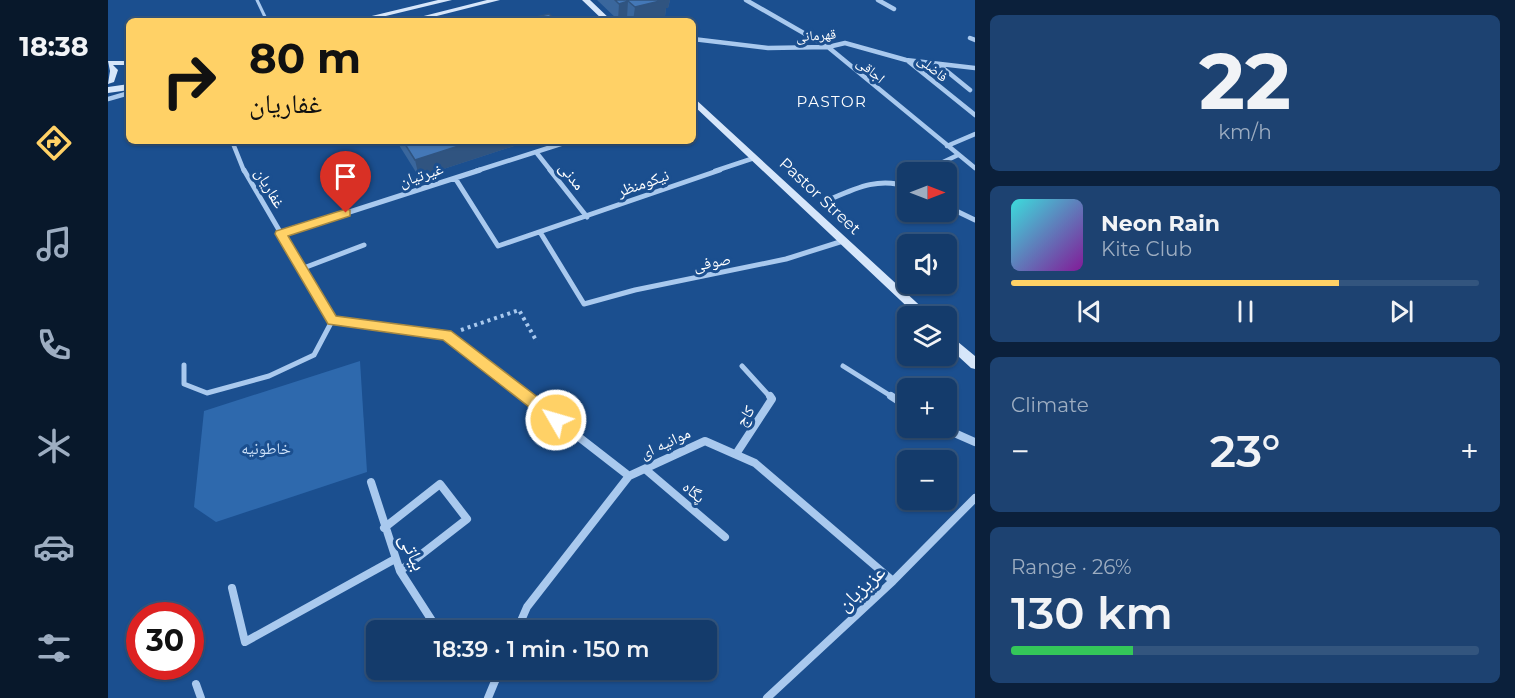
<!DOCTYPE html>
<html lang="en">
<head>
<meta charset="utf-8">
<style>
	:root { --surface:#143b6b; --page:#1d4271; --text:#f1f3f6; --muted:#9dadc1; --line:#33557e; --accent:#ffd166 }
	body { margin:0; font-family:Montserrat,"Noto Naskh Arabic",sans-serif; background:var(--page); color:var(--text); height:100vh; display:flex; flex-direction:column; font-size:22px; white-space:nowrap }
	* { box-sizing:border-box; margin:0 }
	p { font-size:20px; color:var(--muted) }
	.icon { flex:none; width:33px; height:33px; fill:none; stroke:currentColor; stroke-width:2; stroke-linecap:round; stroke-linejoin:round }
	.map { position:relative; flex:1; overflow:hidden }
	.drawer { display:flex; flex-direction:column; gap:15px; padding:15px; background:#0b203b; width:540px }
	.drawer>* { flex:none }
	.guide { position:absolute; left:18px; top:18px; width:570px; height:126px; border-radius:9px; box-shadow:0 2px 4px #0004,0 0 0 2px var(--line); background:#ffd166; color:#111; overflow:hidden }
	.needle { width:39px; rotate:90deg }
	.buttons { position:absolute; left:789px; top:162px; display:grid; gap:12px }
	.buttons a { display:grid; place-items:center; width:60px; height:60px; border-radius:9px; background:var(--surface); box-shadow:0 2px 4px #0004,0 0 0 2px var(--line); font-size:30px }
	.speed { position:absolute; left:18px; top:602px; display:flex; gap:12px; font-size:30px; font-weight:700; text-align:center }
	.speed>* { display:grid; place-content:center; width:78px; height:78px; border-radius:50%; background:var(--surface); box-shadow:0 2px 4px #0004,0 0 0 2px var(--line); line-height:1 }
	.speed .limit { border:9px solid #d22; background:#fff; color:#111 }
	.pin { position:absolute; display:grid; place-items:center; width:51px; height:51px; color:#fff; margin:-62px -26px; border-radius:50% 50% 50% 0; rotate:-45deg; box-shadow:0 0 6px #0007 }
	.pin .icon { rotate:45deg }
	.me { position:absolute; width:66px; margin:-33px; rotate:308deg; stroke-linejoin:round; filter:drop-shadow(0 0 4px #0008) }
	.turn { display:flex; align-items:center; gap:21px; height:126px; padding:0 24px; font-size:27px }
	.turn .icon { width:78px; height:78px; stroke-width:2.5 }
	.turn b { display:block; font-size:42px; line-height:51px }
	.big { font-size:45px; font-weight:600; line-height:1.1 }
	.drawer .card { flex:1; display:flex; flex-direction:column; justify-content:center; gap:9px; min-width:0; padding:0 21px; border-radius:9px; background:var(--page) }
	.drawer .dial { align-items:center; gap:0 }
	.dial b { font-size:78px; line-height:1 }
	.song { display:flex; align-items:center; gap:18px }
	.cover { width:72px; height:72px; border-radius:9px; background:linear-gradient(135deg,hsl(180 70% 55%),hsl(290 70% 35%)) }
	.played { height:6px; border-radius:3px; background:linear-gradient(90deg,var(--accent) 70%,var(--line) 70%) }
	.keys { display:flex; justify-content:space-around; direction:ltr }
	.heat { display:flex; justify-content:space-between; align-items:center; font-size:33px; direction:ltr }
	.charge { height:9px; border-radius:4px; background:linear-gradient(90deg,#34c759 26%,var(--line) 0) }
	.trip { position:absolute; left:258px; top:620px; width:351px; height:60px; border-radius:9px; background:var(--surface); box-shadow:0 2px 4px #0004,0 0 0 2px var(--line); font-weight:600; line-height:60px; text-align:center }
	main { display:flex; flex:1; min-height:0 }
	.dock { display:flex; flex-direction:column; width:108px; justify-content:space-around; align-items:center; background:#08182b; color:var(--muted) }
	.dock .icon { width:42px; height:42px }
	.dock .current { color:var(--accent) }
	.dock b { font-size:27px; color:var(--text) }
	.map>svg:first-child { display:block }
	.green { fill:#2e69ad }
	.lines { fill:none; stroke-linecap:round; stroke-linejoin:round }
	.path { stroke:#a9c9ee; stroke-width:4; stroke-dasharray:3 4; stroke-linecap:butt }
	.service { stroke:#a9c9ee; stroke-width:3 }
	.minor-far2 { stroke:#a9c9ee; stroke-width:4.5 }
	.minor-far1 { stroke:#a9c9ee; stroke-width:5 }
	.minor { stroke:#a9c9ee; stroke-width:8 }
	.secondary { fill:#d6e6fa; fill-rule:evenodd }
	.wall { fill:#3a679d }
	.shaded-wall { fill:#305480 }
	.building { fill:#4478b7; stroke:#305480; stroke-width:1.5 }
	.route { fill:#ffd166; stroke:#a68842; stroke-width:1.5 }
	.labels { text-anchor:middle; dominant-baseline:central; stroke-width:6; stroke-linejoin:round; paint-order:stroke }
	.far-street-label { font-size:14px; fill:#fff; stroke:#1b4f8f }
	.far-neighbourhood-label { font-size:15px; letter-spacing:1.5px; fill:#fff; stroke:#1b4f8f }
	.street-label { font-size:16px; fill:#fff; stroke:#1b4f8f }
	.park-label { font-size:16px; fill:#cfe3fa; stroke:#1b4f8f }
	.near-street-label { font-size:20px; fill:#fff; stroke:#1b4f8f }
</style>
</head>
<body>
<main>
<nav class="dock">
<b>18:38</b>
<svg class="icon current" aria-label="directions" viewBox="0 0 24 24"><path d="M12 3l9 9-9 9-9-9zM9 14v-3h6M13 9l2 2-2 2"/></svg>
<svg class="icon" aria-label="music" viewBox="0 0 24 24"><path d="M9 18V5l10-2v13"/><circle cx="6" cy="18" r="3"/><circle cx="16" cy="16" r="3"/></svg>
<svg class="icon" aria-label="phone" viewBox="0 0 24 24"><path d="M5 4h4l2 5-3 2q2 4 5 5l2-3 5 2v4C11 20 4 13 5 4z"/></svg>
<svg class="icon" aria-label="climate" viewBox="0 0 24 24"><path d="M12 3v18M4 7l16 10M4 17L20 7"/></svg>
<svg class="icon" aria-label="car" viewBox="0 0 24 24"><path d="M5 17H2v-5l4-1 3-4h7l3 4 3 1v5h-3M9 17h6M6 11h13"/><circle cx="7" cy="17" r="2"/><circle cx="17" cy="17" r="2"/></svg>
<svg class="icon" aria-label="filters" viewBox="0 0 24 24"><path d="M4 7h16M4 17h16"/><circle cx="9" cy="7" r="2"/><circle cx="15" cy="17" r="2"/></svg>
</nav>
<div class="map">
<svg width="867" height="698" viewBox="0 0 867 698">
	<rect width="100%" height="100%" fill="#1b4f8f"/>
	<!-- green -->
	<path class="green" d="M252,361l7,111 -151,50 -22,-15 10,-96z"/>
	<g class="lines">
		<!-- path -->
		<path class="path" d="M353,330l58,-20 18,32"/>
		<!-- service -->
		<path class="service" d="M149,0l10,21"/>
		<!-- minor-far2 -->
		<path class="minor-far2" d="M638,0l82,47 147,121
			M770,0l16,9
			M862,38l5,2
			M585,39l75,9 60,-1 17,-4 61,17 69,8
			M800,61l67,54
			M830,64l32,26
			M0,99l21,-6
			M124,141l12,30
			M839,146l28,-12
			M428,152l15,19
			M368,171l94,-30
			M607,171l39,-13
			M816,171l34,-16"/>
		<!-- minor-far1 -->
		<path class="minor-far1" d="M136,170l88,151 114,14 82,63
			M442,170l37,47
			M815,172l4,-2
			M347,178l43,68 222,-76
			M725,198c25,-11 48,-21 75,-11
			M838,206l29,14
			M432,232l44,72 51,-14 151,-31 57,-18
			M173,234l199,-64
			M193,269l63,-24
			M76,365v19l23,9 62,-17 45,-21 18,-34
			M634,366l29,32
			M735,366l51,32"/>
		<!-- minor -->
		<path class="minor" d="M418,396l103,80
			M783,396l17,11
			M835,428l32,14
			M628,454l36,-55 -2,-3
			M537,469l80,68
			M263,482l29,89 38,59
			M276,528l56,-44 27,35 -67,52
			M124,588l13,54 150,-83
			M409,630l10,-23 102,-131 76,-35 50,22 138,118
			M375,669l12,12
			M88,684l5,14
			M380,698l12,-29
			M659,698l126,-117 82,-83"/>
		<!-- secondary -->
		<path class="secondary" d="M330,0h14l-87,21h-14z
			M379,0h13l-83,21h-13z
			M474,0h8l22,21h-8z
			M0,61h21v4h-16l5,5 -4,12 -6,2 2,-13z
			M21,84v6l-21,3v-6z
			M585,97l235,216 2,3h-13l-224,-211z
			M838,332l29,24v13l-4,-1 -25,-23z"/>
	</g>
	<!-- wall -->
	<path class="wall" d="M489,0h73l-2,8h-2l-1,8 -22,5h-13l-3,-3 -9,2z
		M290,141h116v5l-95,31 -20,-32z"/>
	<!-- shaded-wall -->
	<path class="shaded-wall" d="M552,0h10l-2,8h-2l-1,8 -22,5h-10l2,-14z
		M520,1l-1,17 -9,2 1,-16z
		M366,141h40v5l-95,31 -4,-17z"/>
	<!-- building -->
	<path class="building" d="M507,0h49l-29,7 -7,-6 -9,3z
		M441,14l7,7 -33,-1z
		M295,141h71l-59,19z"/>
	<!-- route -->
	<path class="route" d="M238,209l4,1v6l-62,20 48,80 115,15 110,84 2,5 -2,4 -5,2 -5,-2 -108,-84 -115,-16 -53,-90 1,-3z"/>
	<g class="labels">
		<!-- far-street labels -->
		<g class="far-street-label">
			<text transform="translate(708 35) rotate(-4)">قهرمانی</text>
			<text transform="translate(825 68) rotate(39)">فاضلی</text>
			<text transform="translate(763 70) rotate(40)">اجاقی</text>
		</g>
		<!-- far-neighbourhood labels -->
		<g class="far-neighbourhood-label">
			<text x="724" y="101">PASTOR</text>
		</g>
		<!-- street labels -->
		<g class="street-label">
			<text transform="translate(313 175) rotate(-18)">غیرتیان</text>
			<text transform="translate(464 176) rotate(52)">مدنی</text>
			<text transform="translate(535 183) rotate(-19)">نیکومنظر</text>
			<text transform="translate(162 188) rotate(60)">غفاریان</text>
			<text transform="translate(712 196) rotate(43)">Pastor Street</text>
			<text transform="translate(604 262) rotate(-11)">صوفی</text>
			<text transform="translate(637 416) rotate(-57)">کاج</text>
			<text transform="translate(557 443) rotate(-25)">موانیه ای</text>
			<text transform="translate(586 492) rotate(41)">پگاه</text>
		</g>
		<!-- park labels -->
		<g class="park-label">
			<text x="158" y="448">خاطونیه</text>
		</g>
		<!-- near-street labels -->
		<g class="near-street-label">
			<text transform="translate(305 552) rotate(66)">بیاتی</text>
			<text transform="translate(753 588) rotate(-43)">عزیزیان</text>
		</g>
	</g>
</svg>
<div class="buttons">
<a><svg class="needle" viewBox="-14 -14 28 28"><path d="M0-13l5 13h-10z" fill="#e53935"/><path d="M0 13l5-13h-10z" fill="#9dadc1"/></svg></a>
<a><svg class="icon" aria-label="sound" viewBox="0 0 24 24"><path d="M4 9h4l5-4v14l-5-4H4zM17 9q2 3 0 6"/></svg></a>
<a><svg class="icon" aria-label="layers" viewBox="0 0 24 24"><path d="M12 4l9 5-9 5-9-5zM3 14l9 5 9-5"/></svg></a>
<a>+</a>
<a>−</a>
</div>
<div class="speed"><div class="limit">30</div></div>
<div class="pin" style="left:238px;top:213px;background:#d93025"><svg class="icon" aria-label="arrive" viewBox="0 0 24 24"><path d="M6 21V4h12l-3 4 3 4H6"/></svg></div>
<svg class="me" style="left:448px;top:420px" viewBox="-20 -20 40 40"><circle r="17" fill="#ffd166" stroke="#fff" stroke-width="3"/><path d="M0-11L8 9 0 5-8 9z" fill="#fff"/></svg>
<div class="trip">18:39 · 1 min · 150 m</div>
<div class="guide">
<div class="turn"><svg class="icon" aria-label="right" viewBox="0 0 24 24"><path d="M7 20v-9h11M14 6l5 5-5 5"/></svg><div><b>80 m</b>غفاریان</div></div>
</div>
</div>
<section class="drawer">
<div class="card dial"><b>22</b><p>km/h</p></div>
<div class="card">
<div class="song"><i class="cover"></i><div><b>Neon Rain</b><p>Kite Club</p></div></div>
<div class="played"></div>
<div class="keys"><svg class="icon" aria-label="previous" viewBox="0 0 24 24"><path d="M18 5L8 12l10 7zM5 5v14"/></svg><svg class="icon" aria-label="pause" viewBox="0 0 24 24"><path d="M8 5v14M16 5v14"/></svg><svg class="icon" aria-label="next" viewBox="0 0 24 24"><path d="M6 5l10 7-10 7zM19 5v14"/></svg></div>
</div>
<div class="card"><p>Climate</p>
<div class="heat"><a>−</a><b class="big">23°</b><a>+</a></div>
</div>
<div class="card"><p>Range · 26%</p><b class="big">130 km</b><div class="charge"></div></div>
</section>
</main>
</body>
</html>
